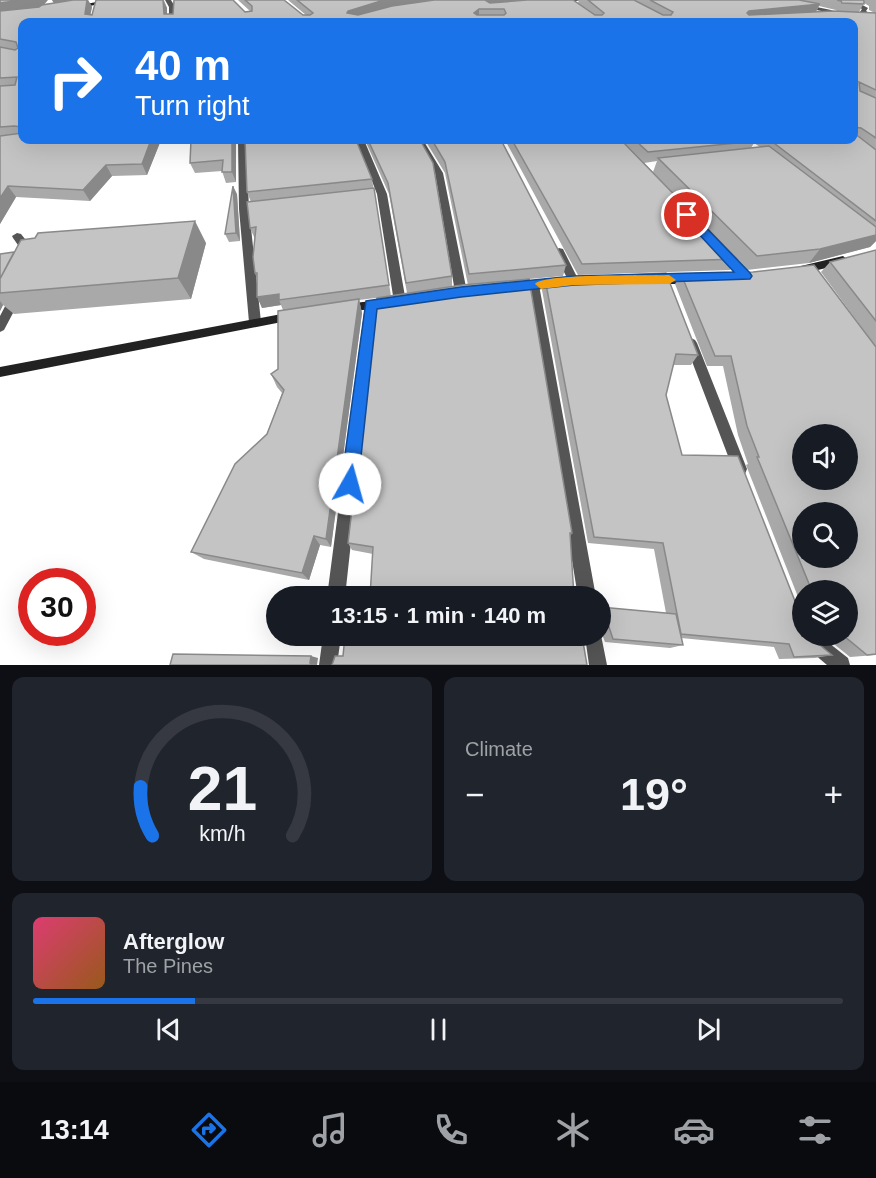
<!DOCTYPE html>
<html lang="en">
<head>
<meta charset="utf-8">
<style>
	:root { --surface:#171b24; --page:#20242c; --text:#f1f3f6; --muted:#9ea1a6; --line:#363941; --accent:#1a73e8 }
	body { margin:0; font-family:Helvetica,sans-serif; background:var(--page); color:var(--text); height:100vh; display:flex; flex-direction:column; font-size:22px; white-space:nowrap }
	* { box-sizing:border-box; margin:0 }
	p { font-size:20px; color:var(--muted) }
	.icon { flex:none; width:33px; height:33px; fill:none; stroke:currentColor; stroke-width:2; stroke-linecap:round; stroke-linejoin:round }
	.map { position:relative; height:665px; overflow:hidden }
	.side { display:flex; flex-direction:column; gap:12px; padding:12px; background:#0d0f14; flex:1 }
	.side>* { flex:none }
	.hud { position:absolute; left:18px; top:18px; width:840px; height:126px; border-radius:12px; box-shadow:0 6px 24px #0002; background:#1a73e8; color:#fff; overflow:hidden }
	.controls { position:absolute; left:792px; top:424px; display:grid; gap:12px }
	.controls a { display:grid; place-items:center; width:66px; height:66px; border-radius:50%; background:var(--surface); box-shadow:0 6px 24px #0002; font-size:30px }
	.speed { position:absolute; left:18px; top:568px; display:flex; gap:12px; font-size:30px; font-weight:700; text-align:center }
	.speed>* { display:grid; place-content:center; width:78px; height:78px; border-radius:50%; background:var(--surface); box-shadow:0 6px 24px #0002; line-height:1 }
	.speed .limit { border:9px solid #d22; background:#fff; color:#111 }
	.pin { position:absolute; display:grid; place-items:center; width:51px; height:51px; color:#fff; margin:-26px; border:3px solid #fff; border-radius:50%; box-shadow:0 2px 6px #0007 }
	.me { position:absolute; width:66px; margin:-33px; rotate:7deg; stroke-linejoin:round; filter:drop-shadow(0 0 4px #0008) }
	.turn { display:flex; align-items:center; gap:21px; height:126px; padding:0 18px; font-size:27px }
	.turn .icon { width:78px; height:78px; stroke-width:2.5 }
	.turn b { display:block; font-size:42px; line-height:51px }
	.big { font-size:45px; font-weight:600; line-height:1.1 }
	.side .widget { flex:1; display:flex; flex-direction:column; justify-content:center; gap:9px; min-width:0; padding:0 21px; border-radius:12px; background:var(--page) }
	.side .dial { align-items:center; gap:0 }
	.dial svg { height:156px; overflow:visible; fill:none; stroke:var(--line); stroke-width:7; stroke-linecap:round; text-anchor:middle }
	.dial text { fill:var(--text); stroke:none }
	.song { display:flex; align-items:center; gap:18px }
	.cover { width:72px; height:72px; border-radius:9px; background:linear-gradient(135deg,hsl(340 70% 55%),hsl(30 70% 35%)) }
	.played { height:6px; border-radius:3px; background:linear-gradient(90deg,var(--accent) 20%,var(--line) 20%) }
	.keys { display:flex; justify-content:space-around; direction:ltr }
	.heat { display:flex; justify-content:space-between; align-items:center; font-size:33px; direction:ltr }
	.side .tiles { flex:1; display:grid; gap:12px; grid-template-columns:1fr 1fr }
	.widget:last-child { grid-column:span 2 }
	.trip { position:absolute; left:266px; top:586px; width:345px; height:60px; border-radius:30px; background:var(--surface); box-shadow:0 6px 24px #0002; font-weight:600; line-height:60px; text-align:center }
	.menu { display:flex; height:96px; justify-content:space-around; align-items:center; background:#090b0e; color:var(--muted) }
	.menu .icon { width:42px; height:42px }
	.menu .current { color:var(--accent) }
	.menu b { font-size:27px; color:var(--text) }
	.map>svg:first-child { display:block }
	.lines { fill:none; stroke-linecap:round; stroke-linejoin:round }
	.lane { fill:#555; fill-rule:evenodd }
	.street { fill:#555; fill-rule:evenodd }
	.secondary { fill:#222; fill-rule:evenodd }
	.wall { fill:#a9a9a9; fill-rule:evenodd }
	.shaded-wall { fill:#898989 }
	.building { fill:#c4c4c4; stroke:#898989; stroke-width:1.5; fill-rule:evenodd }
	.route { fill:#1a73e8; stroke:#114b97; stroke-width:1.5 }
	.slow { fill:#f59e0b }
</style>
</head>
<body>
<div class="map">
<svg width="876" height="665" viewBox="0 0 876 665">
	<rect width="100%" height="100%" fill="#fff"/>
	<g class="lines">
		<!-- lane -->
		<path class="lane" d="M17,233l4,1 12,15 1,3 -1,3h-8l-12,-17 -1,-2z
			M16,292l6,4 -18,34 -4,2v-16l12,-23z"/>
		<!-- street -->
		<path class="street" d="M165,0h6l4,7v15h-6v-15z
			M582,0l-24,4 -3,-2 7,-2z
			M846,0h7l15,8 -2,3 10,6v2h-4l-12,-7 2,-3z
			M802,4l29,6 13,7 -3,2 -14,-7 -27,-5z
			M238,140h8l3,69 12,113 -6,5 -6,-5 -10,-113z
			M356,140h8l23,54 19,108 -6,4 -6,-4 -17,-108z
			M415,140h8l20,33 24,119 -2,3h-8l-2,-3 -20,-119z
			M559,248l4,1 16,32 -1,3 -4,1 -4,-1 -16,-32z
			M723,249l4,1 22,23 1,3 -1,3h-8l-22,-23 -1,-3z
			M533,281l6,4 57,312h-18l-51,-312z
			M371,301l6,4 -32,292h-18l38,-292z
			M691,338l4,2 2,3 50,126 -2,5 -5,2 -5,-2 -2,-5 -48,-126 2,-3z
			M802,628v8h18l28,22 2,7h-23l-27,-23 -3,-6 3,-6z
			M600,630l7,35h-18l-4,-29h15z
			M323,636h18l-4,29h-18z"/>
		<!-- secondary -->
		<path class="secondary" d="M106,0h13l-44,9 -3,-2z
			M843,256l5,4 -1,3 -46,11 -5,-4 5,-4z
			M694,275l5,4c-6,6 -43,7 -49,1l5,-4z
			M560,278l6,4 -6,4 -46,5 -6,-4 6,-4z
			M390,299l6,4 -6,4 -45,5 -6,-4 6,-4z
			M292,312l6,4 -6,4 -292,57v-10z"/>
	</g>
	<!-- wall -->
	<path class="wall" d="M0,0l44,4 10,-1 -2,-3h36l4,7 -2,8h2l4,-15h68l3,8v6l83,-3 -12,-11h46l19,15h3l-18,-15h285l5,3 1,-3h297v241l-6,6 -61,16 -62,7 -94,-98 4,-11 -13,2 -21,-22 114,118 -7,11 -152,5 -73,-135h349v-118h-832v118h139l-14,35 -35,1 -22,25 -74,-4 -16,27zM864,3l5,3v4l6,3 -16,-1zM819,6l17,4 1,1 -21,1zM754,143l6,4 -9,1z
		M191,140h47h-2v42l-10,1 -4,-12 -27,2 -5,-10z
		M365,140h55l32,136v11l16,-2 -23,-112 -20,-33h76l65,125 -3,11 -34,3 43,254 -2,4 -197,17 -21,-4 -4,-7 59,-250 -18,-99z
		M372,179l19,117 -32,4 3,13 -31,234 -11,-2 -11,35 -105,-21 -13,-7 76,-118 15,-41 -5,-6 -6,-13 7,-5 5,-59 -2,-5 -19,3 -5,-29 -2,-6v-34l-5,-11 1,-26 -4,-10z
		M237,194l3,47 -11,1 -4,-8z
		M206,243l-15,56 -177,15 -11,-9 -3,6v-57z
		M876,250v97l-55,-75 9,-10z
		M681,274l195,73v308l-26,2 -26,-21h24v-45h-46v16l-56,-142 2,-1 -10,-29 -15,-69h-16l-32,-82z
		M545,279l153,76 -7,10h-18l-7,30 16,60 120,181 30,19 -17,3 -36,1 -5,-12 -93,-9 2,7 -13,3 -65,-6 -4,-10 -1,1v-26l66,6 -12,-64 -66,-6 -46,-253z
		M591,636v1l-8,3 -240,16z"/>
	<!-- shaded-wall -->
	<path class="shaded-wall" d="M21,0h27l-6,7 -42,6v-10z
		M52,0h30l-27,5z
		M87,0h1l4,7 -3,15 -4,-8z
		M163,0l4,8v14l-3,-8z
		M384,0h72l-107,20 -2,-7 1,-2z
		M484,0h55l-53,6z
		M820,4l-5,9 -70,7 2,-7 2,-2z
		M479,9v9l-5,-5z
		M151,140h10l-14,35 -5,-11z
		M232,140h6h-2v42l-4,-10z
		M106,165l6,11 -22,25 -7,-11z
		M8,186l8,11 -16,27v-26z
		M233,186l4,8 3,47 -4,-8z
		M195,221l11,22 -15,56 -13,-21z
		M876,235v6l-6,6 -61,16 11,-14z
		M279,294v6l2,5 -19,3 -5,-11z
		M359,299l3,14 -31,234 -5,-8z
		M0,301l3,4 -3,6z
		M314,536l6,9 -11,35 -7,-7z
		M311,656l7,2 -1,7h-5l-2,-2z"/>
	<!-- building -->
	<path class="building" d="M0,0h21l-21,3z
		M73,0h14l-2,14 7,1 4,-15h67l1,14h9l1,-14h59l12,12 7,-1v-5l-7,-6h39l19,15h7l3,-2 -16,-13h87l-36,11 -1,2 11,2 34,-9 42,-6h51l5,3 37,-3h46l22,15h7l2,-2 -16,-13h46l29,15h8l2,-3 -23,-12h149l21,4 -71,7 -2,2 2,2 84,-4 43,2v77l-17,-8 1,9 16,7v40l-15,-10 -7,-1v-105h-832v105l-8,-1 -14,1v-41l15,-1 2,-8 -17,1v-31l15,3 3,-2 -2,-6 -16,-3v-28l39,-4 3,-2zM479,9h25l2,4 -2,2h-27l-3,-2z
		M837,0h26l1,1v3l-22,-1 -1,-2z
		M22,133v7h129l-9,24 -36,1 -23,25 -75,-4 -8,12v-62z
		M854,133l22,17v71l-106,-81h84z
		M191,140h41v32h-10l1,-12 -33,3z
		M245,140h111l16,39 -125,13z
		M368,140h52l13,23 19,113 -46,7 -18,-100z
		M432,140h69l65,125 -97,9 -24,-112z
		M512,140h109l116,119 -155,5z
		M635,140h119l2,1 -108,11z
		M769,146l107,81v8l-56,14 -63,7 -99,-98z
		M233,186l3,47 -11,1z
		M374,188l15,97 -110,15v-6l-22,3v-24h-2l-2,-16 3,-30 -6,1 -3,-26z
		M195,221l-17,57 -178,15v-14l21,-39 14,-2 3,-5z
		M876,250v71l-46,-59z
		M14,252l-10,19 -4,8v-25z
		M814,265l62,82v307l-9,1 -23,-19h4v-45h-36l-55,-134h2l-12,-31 -16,-70h-16l-34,-82 72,-2zM802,435h46v45h-46zM802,513h46v45h-46z
		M666,273l32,82 -22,-1 -10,41 16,60 56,1 64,163v17h7l23,19 -38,2 -5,-13 -108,-10 -18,-91 -69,-6 -49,-258z
		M529,279l43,254h-2l4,64h-204l3,-50 -25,-4 29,-245 85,-13z
		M359,299l-33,240 -12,-3 -12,37 -111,-21 44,-88 32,-30 17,-44 -13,-16 7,-5v-58z
		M600,607l76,7 7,31 -70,-6 -5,-15 -2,6h-6z
		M345,636h246v1l-9,-1 5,29h-255l3,-9h8z
		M173,654l138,2 -1,7 2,2h-142z"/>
	<!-- route -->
	<path class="route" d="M687,211l4,1 59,61 2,3 -2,3 -176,6 -113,12 -84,12 -19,175 -2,6 -6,3 -6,-3 -3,-6 25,-183 95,-14 113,-11 160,-4 -51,-55v-5z"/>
	<!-- slow -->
	<path class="slow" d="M669,275l7,5 -7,4 -95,1 -33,4 -6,-5c9,-11 114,-8 134,-9z"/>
</svg>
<div class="controls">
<a><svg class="icon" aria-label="sound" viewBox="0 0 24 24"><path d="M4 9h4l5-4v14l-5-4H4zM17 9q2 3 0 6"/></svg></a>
<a><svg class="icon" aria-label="search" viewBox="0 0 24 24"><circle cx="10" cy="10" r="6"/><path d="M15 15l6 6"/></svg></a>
<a><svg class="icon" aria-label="layers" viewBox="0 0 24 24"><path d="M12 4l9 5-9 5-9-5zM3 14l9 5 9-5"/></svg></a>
</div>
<div class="speed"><div class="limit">30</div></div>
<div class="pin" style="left:687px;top:215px;background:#d93025"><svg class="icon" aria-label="arrive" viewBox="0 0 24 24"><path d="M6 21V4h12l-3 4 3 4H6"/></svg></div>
<svg class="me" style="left:350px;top:484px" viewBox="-20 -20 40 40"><circle r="19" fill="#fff"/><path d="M0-13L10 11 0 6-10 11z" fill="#1a73e8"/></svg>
<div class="trip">13:15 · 1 min · 140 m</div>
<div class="hud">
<div class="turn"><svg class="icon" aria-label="right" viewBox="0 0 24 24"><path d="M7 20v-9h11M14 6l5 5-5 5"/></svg><div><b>40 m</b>Turn right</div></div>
</div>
</div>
<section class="side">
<div class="tiles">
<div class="widget dial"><svg viewBox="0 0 100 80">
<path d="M14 69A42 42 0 1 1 86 69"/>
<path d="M14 69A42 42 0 0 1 8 44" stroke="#1a73e8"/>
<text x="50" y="56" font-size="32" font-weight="700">21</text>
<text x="50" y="72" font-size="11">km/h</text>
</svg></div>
<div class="widget"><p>Climate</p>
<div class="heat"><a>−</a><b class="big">19°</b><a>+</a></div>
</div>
<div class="widget">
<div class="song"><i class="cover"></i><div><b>Afterglow</b><p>The Pines</p></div></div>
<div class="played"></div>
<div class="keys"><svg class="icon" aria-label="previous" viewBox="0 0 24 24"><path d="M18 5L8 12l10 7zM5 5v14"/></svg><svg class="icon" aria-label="pause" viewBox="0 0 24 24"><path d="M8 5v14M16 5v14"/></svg><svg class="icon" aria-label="next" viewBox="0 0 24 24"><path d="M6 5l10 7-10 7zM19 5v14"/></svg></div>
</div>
</div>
</section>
<nav class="menu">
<b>13:14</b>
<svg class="icon current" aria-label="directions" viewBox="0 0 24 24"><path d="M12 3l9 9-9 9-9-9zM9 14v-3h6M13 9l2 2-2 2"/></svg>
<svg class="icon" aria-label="music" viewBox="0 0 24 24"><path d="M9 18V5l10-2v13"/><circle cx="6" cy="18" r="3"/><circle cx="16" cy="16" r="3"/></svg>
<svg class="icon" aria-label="phone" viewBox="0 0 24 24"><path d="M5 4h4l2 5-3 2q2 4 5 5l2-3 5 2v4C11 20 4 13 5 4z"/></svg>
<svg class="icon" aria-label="climate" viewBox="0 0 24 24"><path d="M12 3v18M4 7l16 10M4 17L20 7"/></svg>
<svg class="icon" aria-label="car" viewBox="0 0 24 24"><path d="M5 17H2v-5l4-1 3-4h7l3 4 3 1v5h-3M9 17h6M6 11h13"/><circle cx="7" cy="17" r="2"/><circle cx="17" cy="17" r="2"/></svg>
<svg class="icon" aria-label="filters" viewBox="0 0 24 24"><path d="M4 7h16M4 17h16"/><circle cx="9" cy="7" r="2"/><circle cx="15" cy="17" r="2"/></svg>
</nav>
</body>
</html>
